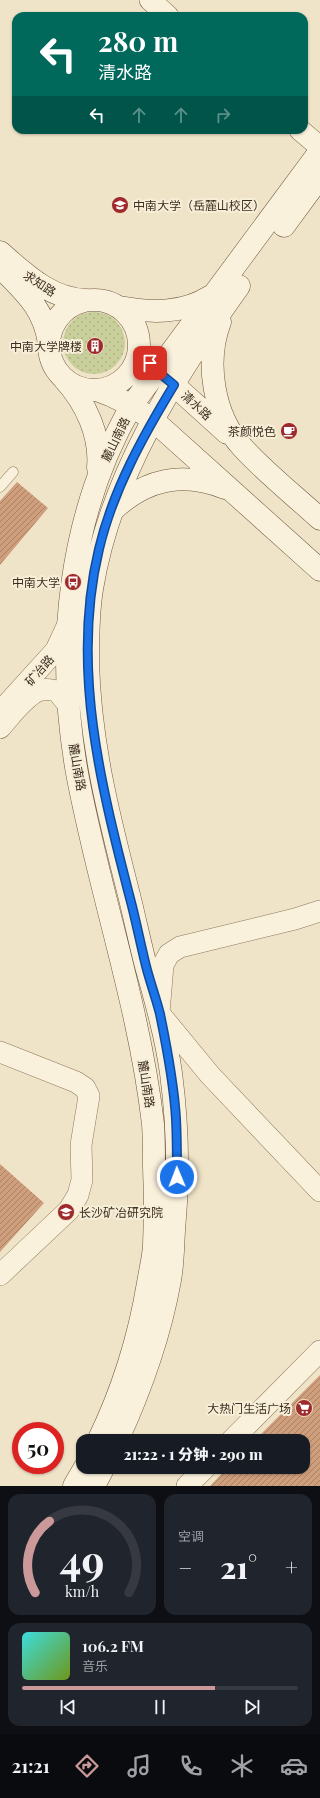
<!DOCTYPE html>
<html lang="zh">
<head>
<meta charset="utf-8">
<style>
	:root { --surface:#171b24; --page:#20242c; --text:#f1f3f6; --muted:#9ea1a6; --line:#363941; --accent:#cc999b }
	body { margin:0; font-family:"Playfair Display","Noto Sans SC",serif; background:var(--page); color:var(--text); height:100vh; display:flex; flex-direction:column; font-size:15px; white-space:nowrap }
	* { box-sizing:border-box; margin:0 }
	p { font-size:13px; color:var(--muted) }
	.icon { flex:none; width:22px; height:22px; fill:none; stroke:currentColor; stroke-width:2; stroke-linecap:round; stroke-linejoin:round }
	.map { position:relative; height:1486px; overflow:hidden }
	.side { display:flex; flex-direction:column; gap:8px; padding:8px; background:#0d0f14; flex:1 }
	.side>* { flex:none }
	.banner { position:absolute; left:12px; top:12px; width:296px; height:122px; border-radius:12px; box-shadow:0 1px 3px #0004; background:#00695c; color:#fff; overflow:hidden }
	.speed { position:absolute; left:12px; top:1422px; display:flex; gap:8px; font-size:20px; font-weight:700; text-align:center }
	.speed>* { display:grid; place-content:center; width:52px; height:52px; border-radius:50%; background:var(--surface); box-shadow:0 1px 3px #0004; line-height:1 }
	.speed .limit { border:6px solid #d22; background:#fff; color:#111 }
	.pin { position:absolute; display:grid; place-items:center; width:34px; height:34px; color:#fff; margin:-17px; border-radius:8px; box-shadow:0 2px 6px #0006 }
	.me { position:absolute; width:44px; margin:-22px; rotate:359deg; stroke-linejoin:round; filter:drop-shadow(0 0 3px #0008) }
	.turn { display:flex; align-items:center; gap:14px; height:84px; padding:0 20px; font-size:18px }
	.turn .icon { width:52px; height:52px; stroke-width:2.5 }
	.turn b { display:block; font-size:28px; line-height:34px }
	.lanes { display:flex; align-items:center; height:38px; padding:0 20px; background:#0003; justify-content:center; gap:20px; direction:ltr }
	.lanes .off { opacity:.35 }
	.big { font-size:30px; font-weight:800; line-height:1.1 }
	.side .tile { flex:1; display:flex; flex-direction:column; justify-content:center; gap:6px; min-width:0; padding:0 14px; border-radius:12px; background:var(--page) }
	.side .dial { align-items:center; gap:0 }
	.dial svg { height:104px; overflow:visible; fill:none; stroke:var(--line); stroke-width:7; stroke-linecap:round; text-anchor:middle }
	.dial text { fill:var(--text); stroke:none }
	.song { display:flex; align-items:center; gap:12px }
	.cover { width:48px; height:48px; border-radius:6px; background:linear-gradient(135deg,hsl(180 70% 55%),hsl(80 70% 35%)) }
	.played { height:4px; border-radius:2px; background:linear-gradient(90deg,var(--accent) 70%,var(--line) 70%) }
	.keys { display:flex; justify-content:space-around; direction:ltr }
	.heat { display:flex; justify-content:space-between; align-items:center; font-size:22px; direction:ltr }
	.side .tiles { flex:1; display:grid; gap:8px; grid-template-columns:1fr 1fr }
	.tile:last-child { grid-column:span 2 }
	.trip { position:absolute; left:76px; top:1434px; width:234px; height:40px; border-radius:12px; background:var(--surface); box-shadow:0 1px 3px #0004; font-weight:800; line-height:40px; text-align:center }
	.dock { display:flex; height:64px; justify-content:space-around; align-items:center; background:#090b0e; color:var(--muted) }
	.dock .icon { width:28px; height:28px }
	.dock .active { color:var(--accent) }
	.dock b { font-size:18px; color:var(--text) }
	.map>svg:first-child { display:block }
	.grass { fill:url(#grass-dots) }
	.building { fill:url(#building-hatch) }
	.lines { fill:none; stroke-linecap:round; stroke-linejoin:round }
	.lane-casing { stroke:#8d765c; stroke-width:11 }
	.street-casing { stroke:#8d765c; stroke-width:22 }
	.secondary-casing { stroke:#6f573f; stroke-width:23 }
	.lane { stroke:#faf1dc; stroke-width:10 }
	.street { stroke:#faf1dc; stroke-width:21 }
	.secondary { stroke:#faf1dc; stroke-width:22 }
	.route-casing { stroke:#114b97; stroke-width:10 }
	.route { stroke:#1a73e8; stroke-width:7 }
	.labels { text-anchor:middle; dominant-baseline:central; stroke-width:4; stroke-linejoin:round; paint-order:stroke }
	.poi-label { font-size:12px; fill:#3d2e20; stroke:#f7eed8; text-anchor:end }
	.street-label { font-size:12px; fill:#3d2e20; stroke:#f7eed8 }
</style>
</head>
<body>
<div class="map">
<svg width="320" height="1486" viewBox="0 0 320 1486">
	<defs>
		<pattern id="grass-dots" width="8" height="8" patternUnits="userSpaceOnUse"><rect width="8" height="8" fill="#c9cf9b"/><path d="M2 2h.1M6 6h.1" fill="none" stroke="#aeb285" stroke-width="1.8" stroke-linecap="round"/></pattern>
		<pattern id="building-hatch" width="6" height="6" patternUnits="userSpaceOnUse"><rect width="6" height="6" fill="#cf9f7d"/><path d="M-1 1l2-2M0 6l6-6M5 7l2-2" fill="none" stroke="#a98266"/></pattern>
	</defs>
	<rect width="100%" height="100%" fill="#f0e4c8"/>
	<!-- grass -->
	<path class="grass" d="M63 343a31 31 0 1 1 62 0a31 31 0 1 1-62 0Z"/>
	<!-- building -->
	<path class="building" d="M17,482l31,26 -48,57v-64z
		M0,1164l44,39 -44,49z
		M320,1375v111h-110l18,-19h75v-26h-49z"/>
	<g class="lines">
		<!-- lane casing -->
		<g class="lane-casing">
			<path id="lane" d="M0,487l13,-15"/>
		</g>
		<!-- street casing -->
		<g class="street-casing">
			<path id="street" d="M150,0l18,16
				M300,130l20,17
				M0,712l56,-62 13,-28
				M0,728c11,-12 23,-30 38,-37 6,-3 13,-1 19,0l12,15
				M320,911l-25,8 -115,28 -11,7 -6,11 -4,48 51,62 110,116
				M0,1052l76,30 9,6 4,8 -8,49 1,35 -4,15 -9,15 -69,65
				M231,1441l89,-90
				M187,1486l19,-19"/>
		</g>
		<!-- secondary casing -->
		<g class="secondary-casing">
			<path id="secondary" d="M284,226l36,-49
				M0,252c25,22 52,48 87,48
				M4,271c23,23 40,39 45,72
				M49 345a45 45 0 1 1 90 0a45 45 0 1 1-90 0Z
				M119,307c32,6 64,7 92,-11
				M220,322c-15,40 -7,94 23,126 23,25 52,48 77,71
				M164,376l63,57
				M64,379c22,24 37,57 34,89
				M97,390c21,7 38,17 56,30l167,150
				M112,511c33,-32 70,-40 113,-23
				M98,1441c24,-49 41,-104 50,-158 2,-12 5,-24 6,-37 1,-26 1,-53 0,-80 0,-14 0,-28 -1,-42 -14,-120 -54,-233 -76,-351 -22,-124 -9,-258 55,-368l188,-254
				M117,1441c24,-52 43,-105 53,-161 3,-16 3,-33 4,-49 5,-53 4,-105 -3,-158 -5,-36 -15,-71 -25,-107 -6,-23 -11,-47 -17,-71 -20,-78 -39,-152 -41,-233 0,-24 0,-49 4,-73 18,-112 82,-212 147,-303
				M74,1486l11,-19
				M94,1486l10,-19"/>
		</g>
		<!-- lane -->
		<use href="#lane" class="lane"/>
		<!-- street -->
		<use href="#street" class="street"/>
		<!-- secondary -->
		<use href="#secondary" class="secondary"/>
	</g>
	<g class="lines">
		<!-- route casing -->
		<g class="route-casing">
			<path id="route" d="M150,363l7,8 17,14c-31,51 -61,105 -75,164 -29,120 3,241 33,357 5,20 9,40 14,60 4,16 10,32 14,48 7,34 14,70 16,105 1,20 1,39 1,58"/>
		</g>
		<!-- route -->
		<use href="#route" class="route"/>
	</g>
	<!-- icons -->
	<defs>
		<g id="university-disc" transform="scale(0.9)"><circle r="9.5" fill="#9e2a2b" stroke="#f7eed8"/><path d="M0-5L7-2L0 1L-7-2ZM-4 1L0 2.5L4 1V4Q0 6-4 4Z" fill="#fff"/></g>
		<g id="building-disc" transform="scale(0.9)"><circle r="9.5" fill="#9e2a2b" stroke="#f7eed8"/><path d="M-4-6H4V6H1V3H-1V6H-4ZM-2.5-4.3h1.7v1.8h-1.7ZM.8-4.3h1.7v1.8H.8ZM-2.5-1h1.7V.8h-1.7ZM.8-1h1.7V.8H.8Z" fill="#fff"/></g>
		<g id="cafe-disc" transform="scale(0.9)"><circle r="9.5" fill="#9e2a2b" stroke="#f7eed8"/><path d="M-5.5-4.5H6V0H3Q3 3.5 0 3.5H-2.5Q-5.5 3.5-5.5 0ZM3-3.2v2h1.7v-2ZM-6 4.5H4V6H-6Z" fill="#fff"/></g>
		<g id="bus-disc" transform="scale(0.9)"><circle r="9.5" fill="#9e2a2b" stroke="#f7eed8"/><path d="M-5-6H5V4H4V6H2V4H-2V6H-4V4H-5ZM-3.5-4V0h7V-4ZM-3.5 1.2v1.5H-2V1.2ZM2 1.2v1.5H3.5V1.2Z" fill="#fff"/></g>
		<g id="supermarket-disc" transform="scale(0.9)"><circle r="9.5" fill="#9e2a2b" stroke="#f7eed8"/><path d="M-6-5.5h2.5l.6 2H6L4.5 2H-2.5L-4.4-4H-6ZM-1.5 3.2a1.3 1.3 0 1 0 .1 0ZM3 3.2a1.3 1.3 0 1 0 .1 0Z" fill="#fff"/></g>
	</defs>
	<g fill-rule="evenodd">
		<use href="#university-disc" x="120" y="205"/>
		<use href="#building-disc" x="95" y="346"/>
		<use href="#cafe-disc" x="289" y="431"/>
		<use href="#bus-disc" x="73" y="582"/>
		<use href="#university-disc" x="66" y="1212"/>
		<use href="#supermarket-disc" x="304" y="1408"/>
	</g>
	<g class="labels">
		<!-- poi labels -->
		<g class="poi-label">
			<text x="133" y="205" text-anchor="start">中南大学（岳麓山校区）</text>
			<text x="82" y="346">中南大学牌楼</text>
			<text x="276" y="431">茶颜悦色</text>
			<text x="60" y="582">中南大学</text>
			<text x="79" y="1212" text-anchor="start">长沙矿冶研究院</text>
			<text x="291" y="1408">大热门生活广场</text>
		</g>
		<!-- street labels -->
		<g class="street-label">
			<text transform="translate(40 283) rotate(33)">求知路</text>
			<text transform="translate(197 405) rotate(43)">清水路</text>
			<text transform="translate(115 439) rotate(-64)">麓山南路</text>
			<text transform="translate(39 670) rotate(-49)">矿冶路</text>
			<text transform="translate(78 767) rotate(80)">麓山南路</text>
			<text transform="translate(147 1084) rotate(81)">麓山南路</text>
		</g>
	</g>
</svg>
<div class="speed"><div class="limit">50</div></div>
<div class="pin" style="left:150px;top:363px;background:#d93025"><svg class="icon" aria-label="arrive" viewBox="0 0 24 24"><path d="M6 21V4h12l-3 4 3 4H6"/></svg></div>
<svg class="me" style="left:177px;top:1177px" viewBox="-20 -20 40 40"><circle r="17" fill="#1a73e8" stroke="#fff" stroke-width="3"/><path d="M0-11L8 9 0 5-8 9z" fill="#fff"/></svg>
<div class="trip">21:22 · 1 分钟 · 290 m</div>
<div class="banner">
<div class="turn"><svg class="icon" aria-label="left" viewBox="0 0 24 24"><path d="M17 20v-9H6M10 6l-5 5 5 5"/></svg><div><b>280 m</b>清水路</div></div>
<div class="lanes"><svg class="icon" aria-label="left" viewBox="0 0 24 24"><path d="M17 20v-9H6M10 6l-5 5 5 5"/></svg><svg class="icon off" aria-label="ahead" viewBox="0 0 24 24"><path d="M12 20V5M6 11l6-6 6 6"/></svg><svg class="icon off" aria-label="ahead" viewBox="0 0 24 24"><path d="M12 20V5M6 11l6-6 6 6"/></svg><svg class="icon off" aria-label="right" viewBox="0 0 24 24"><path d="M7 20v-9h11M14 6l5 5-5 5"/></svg></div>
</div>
</div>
<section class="side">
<div class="tiles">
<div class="tile dial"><svg viewBox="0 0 100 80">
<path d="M14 69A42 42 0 1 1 86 69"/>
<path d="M14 69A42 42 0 0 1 25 14" stroke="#cc999b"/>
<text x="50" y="56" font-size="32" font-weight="700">49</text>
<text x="50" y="72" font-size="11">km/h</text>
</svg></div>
<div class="tile"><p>空调</p>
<div class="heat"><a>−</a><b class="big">21°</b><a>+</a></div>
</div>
<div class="tile">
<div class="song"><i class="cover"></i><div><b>106.2 FM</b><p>音乐</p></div></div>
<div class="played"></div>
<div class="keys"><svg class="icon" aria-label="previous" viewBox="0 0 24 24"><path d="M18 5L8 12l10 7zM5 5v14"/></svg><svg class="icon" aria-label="pause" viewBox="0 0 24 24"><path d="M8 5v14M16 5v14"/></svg><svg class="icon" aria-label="next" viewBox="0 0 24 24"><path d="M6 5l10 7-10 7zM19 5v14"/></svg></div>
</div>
</div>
</section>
<nav class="dock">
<b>21:21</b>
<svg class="icon active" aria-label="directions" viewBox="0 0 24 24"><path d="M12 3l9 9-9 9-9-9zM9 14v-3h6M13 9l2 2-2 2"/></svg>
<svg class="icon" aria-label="music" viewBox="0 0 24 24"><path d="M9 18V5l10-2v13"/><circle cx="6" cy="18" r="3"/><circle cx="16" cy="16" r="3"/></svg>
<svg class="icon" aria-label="phone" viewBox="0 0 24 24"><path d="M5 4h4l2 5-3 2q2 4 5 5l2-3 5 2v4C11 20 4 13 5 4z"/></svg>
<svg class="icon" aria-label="climate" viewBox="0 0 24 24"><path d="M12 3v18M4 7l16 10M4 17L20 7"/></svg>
<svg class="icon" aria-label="car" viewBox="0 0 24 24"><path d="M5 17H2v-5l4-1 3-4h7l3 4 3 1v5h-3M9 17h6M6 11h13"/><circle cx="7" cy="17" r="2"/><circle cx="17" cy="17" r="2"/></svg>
</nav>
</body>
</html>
